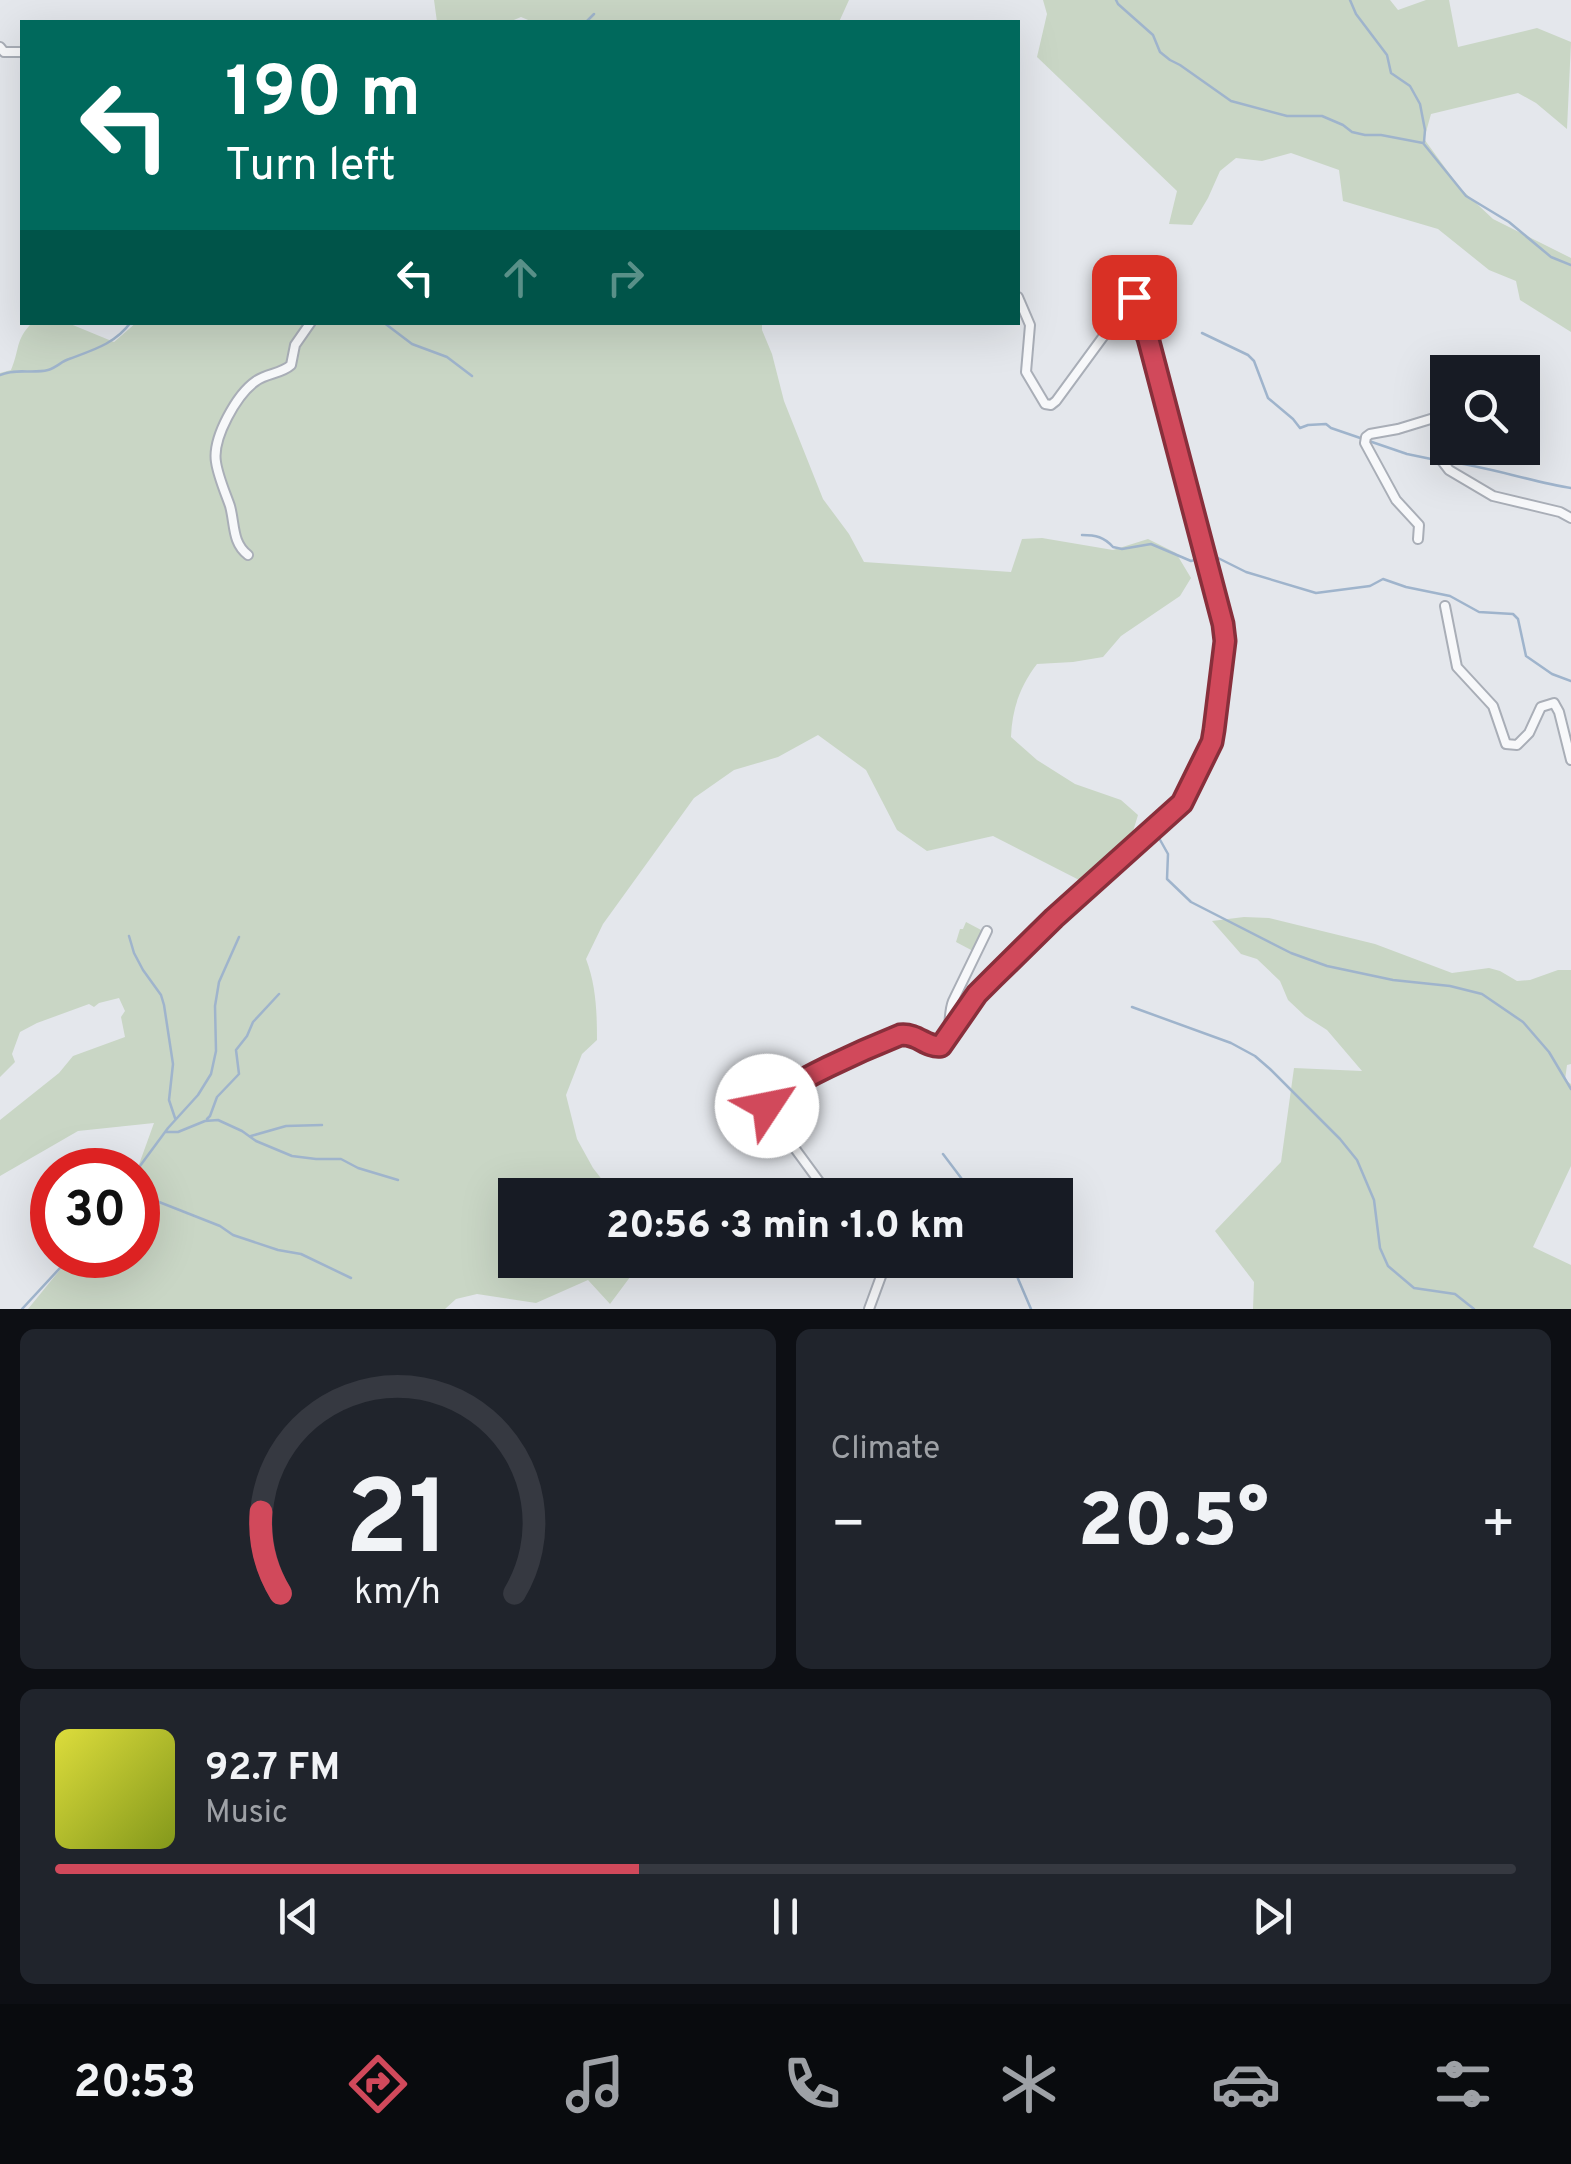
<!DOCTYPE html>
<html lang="en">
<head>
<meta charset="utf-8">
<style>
	:root { --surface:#171b24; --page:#20242c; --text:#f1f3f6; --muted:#9ea1a6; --line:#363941; --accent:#d1495b }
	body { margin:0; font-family:Overpass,sans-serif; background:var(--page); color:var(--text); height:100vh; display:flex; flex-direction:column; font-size:38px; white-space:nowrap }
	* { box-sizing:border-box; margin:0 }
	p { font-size:32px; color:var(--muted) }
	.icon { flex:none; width:55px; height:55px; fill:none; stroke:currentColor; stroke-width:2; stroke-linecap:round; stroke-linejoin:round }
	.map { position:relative; height:1309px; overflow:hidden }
	.side { display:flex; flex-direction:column; gap:20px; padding:20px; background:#0d0f14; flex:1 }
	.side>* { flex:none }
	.top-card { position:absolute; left:20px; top:20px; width:1000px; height:305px; border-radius:0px; box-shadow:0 10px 40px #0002; background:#00695c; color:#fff; overflow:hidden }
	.controls { position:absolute; left:1430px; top:355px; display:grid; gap:20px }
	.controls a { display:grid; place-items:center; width:110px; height:110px; border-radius:0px; background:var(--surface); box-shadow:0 10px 40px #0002; font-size:50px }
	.speed { position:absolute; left:30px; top:1148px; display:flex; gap:20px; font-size:50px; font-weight:700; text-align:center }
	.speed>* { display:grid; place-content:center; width:130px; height:130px; border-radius:50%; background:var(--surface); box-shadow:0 10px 40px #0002; line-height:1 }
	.speed .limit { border:15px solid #d22; background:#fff; color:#111 }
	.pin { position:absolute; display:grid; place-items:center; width:85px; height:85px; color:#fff; margin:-42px; border-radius:20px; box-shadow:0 5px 15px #0006 }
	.me { position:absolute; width:110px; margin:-55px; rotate:56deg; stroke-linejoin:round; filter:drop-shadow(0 0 8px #0008) }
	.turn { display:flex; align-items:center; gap:35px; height:210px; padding:0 40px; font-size:45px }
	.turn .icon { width:130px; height:130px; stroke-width:2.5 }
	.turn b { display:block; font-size:70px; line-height:85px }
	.lanes { display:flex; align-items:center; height:95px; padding:0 40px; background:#0003; justify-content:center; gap:50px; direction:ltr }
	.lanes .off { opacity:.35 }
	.big { font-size:75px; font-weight:800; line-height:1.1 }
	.side .widget { flex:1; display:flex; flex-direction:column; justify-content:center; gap:15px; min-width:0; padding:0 35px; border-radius:15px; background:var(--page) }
	.side .dial { align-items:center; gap:0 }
	.dial svg { height:260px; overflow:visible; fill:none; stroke:var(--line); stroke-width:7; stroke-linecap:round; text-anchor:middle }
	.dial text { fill:var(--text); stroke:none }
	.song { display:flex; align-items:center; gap:30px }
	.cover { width:120px; height:120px; border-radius:15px; background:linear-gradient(135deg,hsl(60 70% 55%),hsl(70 70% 35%)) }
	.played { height:10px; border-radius:5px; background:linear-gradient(90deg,var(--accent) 40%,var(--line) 40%) }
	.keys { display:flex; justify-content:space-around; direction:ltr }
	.heat { display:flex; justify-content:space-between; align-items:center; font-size:55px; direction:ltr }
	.side .tiles { flex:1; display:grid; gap:20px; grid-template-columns:1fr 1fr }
	.widget:last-child { grid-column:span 2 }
	.trip { position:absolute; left:498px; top:1178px; width:575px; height:100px; border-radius:0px; background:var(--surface); box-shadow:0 10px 40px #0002; font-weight:800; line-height:100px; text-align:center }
	.menu { display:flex; height:160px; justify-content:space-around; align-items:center; background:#090b0e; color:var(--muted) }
	.menu .icon { width:70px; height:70px }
	.menu .active { color:var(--accent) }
	.menu b { font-size:45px; color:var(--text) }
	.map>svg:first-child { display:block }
	.green { fill:#c9d6c5 }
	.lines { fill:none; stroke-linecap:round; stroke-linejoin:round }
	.stream { stroke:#9fb4cc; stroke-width:2.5 }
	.minor-casing { stroke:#a9aeb7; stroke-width:12 }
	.minor { stroke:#f7f8fa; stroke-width:8 }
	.route-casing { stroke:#882f3b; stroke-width:25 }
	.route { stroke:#d1495b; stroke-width:18 }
</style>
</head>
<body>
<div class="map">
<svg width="1571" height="1309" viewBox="0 0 1571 1309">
	<rect width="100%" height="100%" fill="#e4e7ec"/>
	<!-- green -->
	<path class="green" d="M434,0h415l-10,22h-306l-12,-5 -12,5h-72z
		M1043,0h347l8,10 28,-10h23l9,47 79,-19 34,14 -4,87 -31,-26 -18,-10 -87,21 -7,25 36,49 33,31 78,39v74l-51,-32 -4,-19 -27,-11 -51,-41 -95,-28 -4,-31 -48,-17 -29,8 -26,-3 -16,13 -12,27 -16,27 -23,-1 8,-33 -140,-134 10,-43z
		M137,322l625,1v7l10,24 12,47 39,98 26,35 15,28 147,10 11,-33 20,-1 71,12 35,-11 28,14 15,25 -11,18 -59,40 -18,21 -30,5 -36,2c-17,22 -25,45 -26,73l26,23 38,24 46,16 17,15 -7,23 -44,46 -94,-48 -66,15 -30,-21 -31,-60 -48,-35 -40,22 -44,13 -40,28 -91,126 -17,35c10,26 11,53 11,81l-15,14 -16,41 11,44 16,29 21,27h-99v65h123l1,5 -29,39 -22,-24 -52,23 -59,-9 -21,5 -11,10h-417l44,-54h66l-1,-85 17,-47 -76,8 -78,45v-56l59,-47 14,-17 52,-19 -4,-20 4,-6 -6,-13 -20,5 -5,4 -5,-3 -52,19 -17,9 -8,22 3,8 -15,15v-704l11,-3c9,-21 4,-30 21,-47h36l46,19z
		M1244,917l25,1 106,26 77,29 37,-5 11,3 17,10 13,-1 28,-10h13v94l-4,1 -2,15 6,4v82l-38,81 38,18v44h-318l1,-27 -39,-51 66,-69 13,-94 68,3 -35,-41 -22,-14 -17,-16 -8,-19 -23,-22 -16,-5 -29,-33z
		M966,922l17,9 -10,20 -17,-9 4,-13h3z"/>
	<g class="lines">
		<!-- stream -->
		<path class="stream" d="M1116,0l2,4 35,31 7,17 10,8 10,5 51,36 56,15h35l21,9 9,7 13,3h16l42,8 43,53 43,26 42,35 20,8
			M1350,0l6,14 31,41 4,18 19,13 10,18 5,26 -1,12
			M586,22l8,-8
			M383,322l29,22 35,13 25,19
			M1202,333l46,22 6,6 14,37 25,21 7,9 8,-3 18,-1 5,4 76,26 29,6
			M0,375c16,-7 32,-1 48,-5 8,-2 14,-9 21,-11 24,-9 46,-15 62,-37
			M1444,461c43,5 84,20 127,27
			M1082,535c14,0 22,2 31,12l9,2 29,-5 40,17 7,-2
			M1209,556l9,2 28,14 70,21 54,-7 13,-7 23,8 44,9 29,16 34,2 5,5 8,37 26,18 19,7
			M1159,838l9,16 -1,25 24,23 100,51 36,13 66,14 57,6 32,8 41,28 26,30 22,37
			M129,936l5,17 9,17 18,25 3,10 9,59 -4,36 6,18
			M1132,1007l99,36 24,13 15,13 70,70 17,21 17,40 6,48 8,18 26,22 41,6 19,15
			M207,1119l3,-3 7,-19 22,-23 -3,-24 11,-14 6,-14 26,-28
			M166,1132h12l27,-11 13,-1 24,11 14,10 36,15 24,3h25l17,9 40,12
			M251,1136l35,-10 36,-1
			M943,1154l31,41
			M137,1170l31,-42 30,-33 13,-21 5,-23 -1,-45 4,-24 20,-45
			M138,1198l16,2 66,26 13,9 45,15 23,4 50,24
			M1010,1260l21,49
			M22,1309l50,-54"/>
		<!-- minor casing -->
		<g class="minor-casing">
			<path id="minor" d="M0,47l4,5h18
				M1448,438l-8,13 -1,6 10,13 44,26 67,16 11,6
				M1418,539l1,-14 -23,-25 -31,-57 1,-6 4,-3 28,-5 36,-11 14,1
				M248,555c-16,-12 -13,-31 -18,-49 -5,-14 -12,-30 -14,-44 -4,-24 21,-68 40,-81 11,-8 25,-7 35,-16l4,-20 16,-23
				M1445,606l12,61 36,39 13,38 11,1 12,-12 12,-26 13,-4 5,9 12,48
				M945,1041l32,-46 17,-18 61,-59 127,-115 30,-61 2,-11 11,-90 -2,-17 -75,-287 -7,-14 -3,-24 -4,-2 -4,3 -74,101 -5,4 -6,-1 -19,-32 4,-47 -12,-28
				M829,1195l-55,-75 -7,-14 1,-4 41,-25 91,-42c18,-2 26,14 41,11 12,-13 6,-30 12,-45l34,-70
				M869,1309l18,-49"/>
		</g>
		<!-- minor -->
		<use href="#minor" class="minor"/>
	</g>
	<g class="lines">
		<!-- route casing -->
		<g class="route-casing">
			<path id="route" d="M767,1106c11,-20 108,-61 133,-71 18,-2 26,13 41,11l36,-52 17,-17 60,-59 128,-115 30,-61 2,-12 11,-89 -2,-17 -75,-286 -6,-15 -3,-21 -5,-5"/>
		</g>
		<!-- route -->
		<use href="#route" class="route"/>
	</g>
</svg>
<div class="controls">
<a><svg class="icon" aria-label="search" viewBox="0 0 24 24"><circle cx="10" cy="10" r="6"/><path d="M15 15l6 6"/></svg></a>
</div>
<div class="speed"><div class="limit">30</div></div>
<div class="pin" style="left:1134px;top:297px;background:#d93025"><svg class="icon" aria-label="arrive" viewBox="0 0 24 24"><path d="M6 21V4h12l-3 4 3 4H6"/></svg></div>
<svg class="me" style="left:767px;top:1106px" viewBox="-20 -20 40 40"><circle r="19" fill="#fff"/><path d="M0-13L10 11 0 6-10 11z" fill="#d1495b"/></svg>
<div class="trip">20:56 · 3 min · 1.0 km</div>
<div class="top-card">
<div class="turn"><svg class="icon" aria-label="left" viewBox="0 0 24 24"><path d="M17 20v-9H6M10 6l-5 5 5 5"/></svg><div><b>190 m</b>Turn left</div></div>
<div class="lanes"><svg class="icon" aria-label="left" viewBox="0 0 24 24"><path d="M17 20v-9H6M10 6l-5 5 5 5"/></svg><svg class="icon off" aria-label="ahead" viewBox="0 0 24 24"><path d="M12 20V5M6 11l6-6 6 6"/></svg><svg class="icon off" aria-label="right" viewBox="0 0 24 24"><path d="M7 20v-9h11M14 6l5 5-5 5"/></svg></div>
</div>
</div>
<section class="side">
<div class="tiles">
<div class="widget dial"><svg viewBox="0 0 100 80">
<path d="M14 69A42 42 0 1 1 86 69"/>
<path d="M14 69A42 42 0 0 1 8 44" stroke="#d1495b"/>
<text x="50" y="56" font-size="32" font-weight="700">21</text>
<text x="50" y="72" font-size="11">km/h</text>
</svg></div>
<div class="widget"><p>Climate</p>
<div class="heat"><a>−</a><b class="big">20.5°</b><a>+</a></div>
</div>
<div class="widget">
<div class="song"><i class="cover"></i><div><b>92.7 FM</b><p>Music</p></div></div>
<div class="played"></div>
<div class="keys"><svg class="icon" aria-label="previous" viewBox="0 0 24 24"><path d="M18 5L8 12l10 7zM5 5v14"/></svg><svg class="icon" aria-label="pause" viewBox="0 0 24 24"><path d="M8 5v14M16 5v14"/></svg><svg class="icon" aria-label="next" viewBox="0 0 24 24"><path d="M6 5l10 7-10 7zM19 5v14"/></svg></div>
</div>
</div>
</section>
<nav class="menu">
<b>20:53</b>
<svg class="icon active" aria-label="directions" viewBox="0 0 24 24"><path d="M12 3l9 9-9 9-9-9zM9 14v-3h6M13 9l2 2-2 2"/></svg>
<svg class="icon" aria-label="music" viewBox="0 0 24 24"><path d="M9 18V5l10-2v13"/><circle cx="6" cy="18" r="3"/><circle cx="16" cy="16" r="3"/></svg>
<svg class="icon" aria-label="phone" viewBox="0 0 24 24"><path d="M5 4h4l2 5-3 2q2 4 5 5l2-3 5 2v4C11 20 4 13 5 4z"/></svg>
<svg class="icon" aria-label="climate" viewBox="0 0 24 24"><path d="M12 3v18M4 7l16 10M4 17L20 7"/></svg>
<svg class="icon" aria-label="car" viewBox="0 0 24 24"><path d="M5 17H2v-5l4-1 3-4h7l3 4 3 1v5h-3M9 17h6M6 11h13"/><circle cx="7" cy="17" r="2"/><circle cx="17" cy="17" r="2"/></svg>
<svg class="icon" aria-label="filters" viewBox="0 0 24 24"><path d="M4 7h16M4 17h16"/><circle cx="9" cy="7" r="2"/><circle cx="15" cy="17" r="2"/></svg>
</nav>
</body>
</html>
